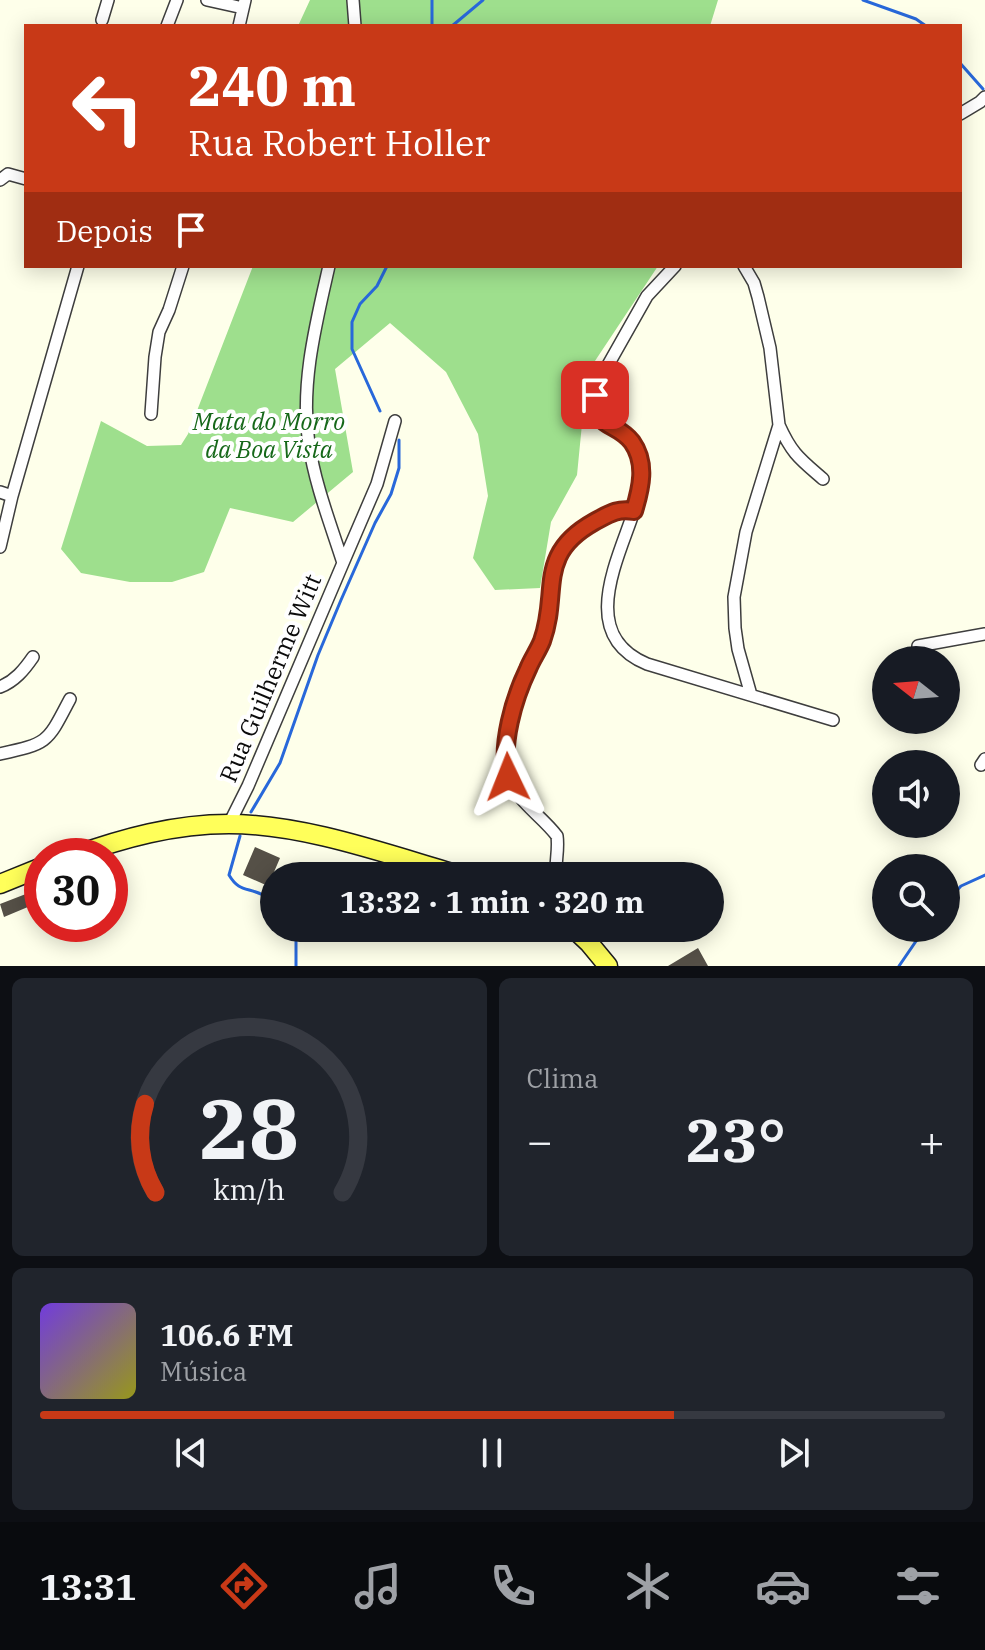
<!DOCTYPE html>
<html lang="pt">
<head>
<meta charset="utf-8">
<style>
	:root { --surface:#171b24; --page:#20242c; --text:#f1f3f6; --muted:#9ea1a6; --line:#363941; --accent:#c83917 }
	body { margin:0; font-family:"IBM Plex Serif",serif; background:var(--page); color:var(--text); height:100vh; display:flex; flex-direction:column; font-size:30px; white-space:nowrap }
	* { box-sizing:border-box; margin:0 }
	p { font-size:26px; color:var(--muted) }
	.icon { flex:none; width:44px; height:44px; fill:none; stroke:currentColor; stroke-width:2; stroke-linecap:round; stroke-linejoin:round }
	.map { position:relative; height:966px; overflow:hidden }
	.side { display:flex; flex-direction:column; gap:12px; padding:12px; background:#0d0f14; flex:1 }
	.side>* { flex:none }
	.hud { position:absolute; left:24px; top:24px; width:938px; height:244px; border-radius:0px; box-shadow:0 4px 20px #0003; background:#c83917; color:#fff; overflow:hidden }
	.needle { width:52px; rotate:287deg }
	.controls { position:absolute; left:872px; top:646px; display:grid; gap:16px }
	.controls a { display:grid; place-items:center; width:88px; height:88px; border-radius:50%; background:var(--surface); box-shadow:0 4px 20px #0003; font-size:40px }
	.speed { position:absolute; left:24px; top:838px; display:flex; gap:16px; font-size:40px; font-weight:700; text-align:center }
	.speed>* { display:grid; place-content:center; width:104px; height:104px; border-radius:50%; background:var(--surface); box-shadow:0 4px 20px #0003; line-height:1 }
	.speed .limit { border:12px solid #d22; background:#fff; color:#111 }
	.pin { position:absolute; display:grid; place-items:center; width:68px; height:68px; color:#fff; margin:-34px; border-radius:16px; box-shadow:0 4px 12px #0006 }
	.me { position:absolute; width:88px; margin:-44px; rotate:358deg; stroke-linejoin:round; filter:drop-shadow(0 0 6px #0008) }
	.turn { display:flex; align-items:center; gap:28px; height:168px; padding:0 32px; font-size:36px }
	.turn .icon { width:104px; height:104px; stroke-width:2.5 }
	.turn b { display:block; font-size:56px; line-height:68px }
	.then { display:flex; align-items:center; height:76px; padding:0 32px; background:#0003; gap:16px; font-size:30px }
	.big { font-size:60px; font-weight:800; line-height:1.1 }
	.side .widget { flex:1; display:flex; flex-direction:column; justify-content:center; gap:12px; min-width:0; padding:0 28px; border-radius:12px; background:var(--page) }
	.side .dial { align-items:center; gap:0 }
	.dial svg { height:208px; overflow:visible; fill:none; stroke:var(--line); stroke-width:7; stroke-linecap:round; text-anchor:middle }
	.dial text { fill:var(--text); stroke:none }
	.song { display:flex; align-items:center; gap:24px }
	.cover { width:96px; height:96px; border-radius:12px; background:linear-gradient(135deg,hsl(260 70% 55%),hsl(60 70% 35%)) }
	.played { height:8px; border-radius:4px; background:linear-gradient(90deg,var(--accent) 70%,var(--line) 70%) }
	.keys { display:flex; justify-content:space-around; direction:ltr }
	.heat { display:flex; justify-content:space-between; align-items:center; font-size:44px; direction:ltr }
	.side .tiles { flex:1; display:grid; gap:12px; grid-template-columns:1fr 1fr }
	.widget:last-child { grid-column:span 2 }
	.trip { position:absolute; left:260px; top:862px; width:464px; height:80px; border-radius:40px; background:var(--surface); box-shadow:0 4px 20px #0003; font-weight:800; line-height:80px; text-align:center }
	.tabs { display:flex; height:128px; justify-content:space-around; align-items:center; background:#090b0e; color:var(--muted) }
	.tabs .icon { width:56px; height:56px }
	.tabs .current { color:var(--accent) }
	.tabs b { font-size:36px; color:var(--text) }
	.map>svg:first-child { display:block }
	.forest { fill:#9edf8d }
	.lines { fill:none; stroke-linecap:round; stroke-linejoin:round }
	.stream { stroke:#2868da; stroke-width:3 }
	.building { fill:#555047 }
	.minor-casing { stroke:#3e3e3e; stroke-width:14 }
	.primary-casing { stroke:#1c1c1c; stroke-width:21 }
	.minor { stroke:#fff; stroke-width:11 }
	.primary { stroke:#ffff5a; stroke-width:18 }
	.route-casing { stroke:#82250f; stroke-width:20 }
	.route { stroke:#c83917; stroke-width:14 }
	.labels { text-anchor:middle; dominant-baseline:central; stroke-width:8; stroke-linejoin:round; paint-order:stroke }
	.park-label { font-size:24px; font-style:italic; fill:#166819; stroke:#fff }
	.street-label { font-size:24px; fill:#0b0b0b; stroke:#fff }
</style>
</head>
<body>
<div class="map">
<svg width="985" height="966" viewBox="0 0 985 966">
	<rect width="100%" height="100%" fill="#feffea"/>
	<!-- forest -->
	<path class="forest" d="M310,0h408l-8,26h-412z
		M253,266h405l-71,107 -10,102 -26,47 -11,66 -45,2 -22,-32 15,-62 -10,-62 -32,-62 -56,-49 -55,46 18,103 -60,50 -63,-14 -26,64 -32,10h-42l-49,-9 -20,-24 40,-128 46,25 34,-1 7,-11z"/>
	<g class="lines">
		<!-- stream -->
		<path class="stream" d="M863,0l53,19 10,7
			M432,26v-26
			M452,26l31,-26
			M960,63l23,26
			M380,411l-28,-62v-27l8,-18 17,-18 10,-20
			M251,812l29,-49 38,-108 23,-55 34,-77 16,-29 8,-26v-28
			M240,836l-11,39c10,17 18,12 34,20 4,3 7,6 11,8
			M946,902l15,-16 24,-11
			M291,928l5,10v28
			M899,966l26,-38"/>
	</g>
	<!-- building -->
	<path class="building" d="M255,847l25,11 -12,28 -25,-11z
		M31,892l4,12 -31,13 -4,-13z
		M698,948l10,18h-40z"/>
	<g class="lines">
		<!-- minor casing -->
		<g class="minor-casing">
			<path id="minor" d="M207,0l36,8
				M353,0l2,26
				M102,20l6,-20
				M167,26l10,-26
				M239,26l6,-26
				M960,114l20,-12 5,-5
				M0,180l8,-6 18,5
				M744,266l10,17 4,14 12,51 9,77 -33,107 -12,65 1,31 3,21 13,46
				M151,414l4,-57 4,-25 10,-22 14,-44
				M779,425c13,29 21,34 44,54
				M0,492l12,4
				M634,511c-17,51 -56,124 13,153l186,56
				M0,547l12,-51 66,-230
				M343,563l34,-79 18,-63
				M918,646l67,-12
				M0,687c15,-6 24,-17 33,-30
				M0,754c49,-11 47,-11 70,-55
				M981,765l4,-6
				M229,824l19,-38 95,-223c-12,-38 -28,-78 -34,-119 -9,-59 7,-121 20,-178
				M556,876c-1,-14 3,-26 1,-40 -18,-24 -50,-40 -53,-74 -2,-26 12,-65 22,-89 5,-12 12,-22 16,-34 17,-49 -6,-85 52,-117 15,-8 23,-14 40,-11 7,-23 13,-48 -3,-69 -20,-26 -46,-13 -32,-61l48,-85 28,-30"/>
		</g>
		<!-- primary casing -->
		<g class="primary-casing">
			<path id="primary" d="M73,856c51,-18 101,-32 156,-32 76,0 160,31 233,52
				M0,884l42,-17
				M573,928l16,15 19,23"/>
		</g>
		<!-- minor -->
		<use href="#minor" class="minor"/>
		<!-- primary -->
		<use href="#primary" class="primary"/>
	</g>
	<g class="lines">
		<!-- route casing -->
		<g class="route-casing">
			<path id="route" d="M508,777c-8,-32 6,-79 20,-108 4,-10 10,-18 14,-28 18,-49 -7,-86 52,-119 15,-8 23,-14 40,-11 7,-23 13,-48 -2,-69 -16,-21 -38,-12 -37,-47"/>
		</g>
		<!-- route -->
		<use href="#route" class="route"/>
	</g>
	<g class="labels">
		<!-- park labels -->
		<g class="park-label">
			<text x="269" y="421">Mata do Morro<tspan x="269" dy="28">da Boa Vista</tspan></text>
		</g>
		<!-- street labels -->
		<g class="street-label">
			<text transform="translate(270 678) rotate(-67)">Rua Guilherme Witt</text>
		</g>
	</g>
</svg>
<div class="controls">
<a><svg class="needle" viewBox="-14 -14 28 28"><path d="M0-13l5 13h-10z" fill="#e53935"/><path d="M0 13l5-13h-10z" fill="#9ea1a6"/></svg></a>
<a><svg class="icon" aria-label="sound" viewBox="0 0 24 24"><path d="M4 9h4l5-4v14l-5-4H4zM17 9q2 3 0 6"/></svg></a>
<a><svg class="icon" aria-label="search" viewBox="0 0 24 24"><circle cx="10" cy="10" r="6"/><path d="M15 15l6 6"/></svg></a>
</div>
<div class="speed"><div class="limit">30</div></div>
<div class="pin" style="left:595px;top:395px;background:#d93025"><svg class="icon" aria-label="arrive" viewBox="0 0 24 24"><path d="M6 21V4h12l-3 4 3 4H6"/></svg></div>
<svg class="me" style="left:508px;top:777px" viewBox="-20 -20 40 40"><path d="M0-17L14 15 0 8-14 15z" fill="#c83917" stroke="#fff" stroke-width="4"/></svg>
<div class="trip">13:32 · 1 min · 320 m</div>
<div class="hud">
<div class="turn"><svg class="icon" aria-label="left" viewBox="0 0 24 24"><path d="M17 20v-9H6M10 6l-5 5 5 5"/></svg><div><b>240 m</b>Rua Robert Holler</div></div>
<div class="then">Depois<svg class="icon" aria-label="arrive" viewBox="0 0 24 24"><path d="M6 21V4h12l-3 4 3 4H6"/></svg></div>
</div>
</div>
<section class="side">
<div class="tiles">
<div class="widget dial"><svg viewBox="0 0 100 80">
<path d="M14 69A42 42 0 1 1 86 69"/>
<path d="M14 69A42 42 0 0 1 10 35" stroke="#c83917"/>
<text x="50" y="56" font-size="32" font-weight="700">28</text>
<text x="50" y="72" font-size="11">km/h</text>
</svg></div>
<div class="widget"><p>Clima</p>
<div class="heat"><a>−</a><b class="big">23°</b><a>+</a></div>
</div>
<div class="widget">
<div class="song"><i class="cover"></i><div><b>106.6 FM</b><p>Música</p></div></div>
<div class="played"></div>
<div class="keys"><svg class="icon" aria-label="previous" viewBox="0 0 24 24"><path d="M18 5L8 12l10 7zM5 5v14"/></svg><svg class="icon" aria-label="pause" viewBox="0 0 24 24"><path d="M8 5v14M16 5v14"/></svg><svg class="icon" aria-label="next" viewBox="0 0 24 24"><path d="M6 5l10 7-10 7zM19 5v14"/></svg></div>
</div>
</div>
</section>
<nav class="tabs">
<b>13:31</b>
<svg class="icon current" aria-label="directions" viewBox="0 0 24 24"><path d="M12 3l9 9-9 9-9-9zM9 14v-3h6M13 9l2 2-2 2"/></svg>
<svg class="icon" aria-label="music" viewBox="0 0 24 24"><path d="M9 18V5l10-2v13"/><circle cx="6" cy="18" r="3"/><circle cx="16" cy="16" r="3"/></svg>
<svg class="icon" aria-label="phone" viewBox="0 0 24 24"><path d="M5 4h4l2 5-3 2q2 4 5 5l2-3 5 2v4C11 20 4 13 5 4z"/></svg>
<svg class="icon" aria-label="climate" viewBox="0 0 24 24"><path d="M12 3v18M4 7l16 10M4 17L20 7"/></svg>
<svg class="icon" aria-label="car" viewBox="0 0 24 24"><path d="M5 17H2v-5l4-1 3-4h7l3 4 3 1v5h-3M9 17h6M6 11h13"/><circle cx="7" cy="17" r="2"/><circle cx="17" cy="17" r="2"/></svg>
<svg class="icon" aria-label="filters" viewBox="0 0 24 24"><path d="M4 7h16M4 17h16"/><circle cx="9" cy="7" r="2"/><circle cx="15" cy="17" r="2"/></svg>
</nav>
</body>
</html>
